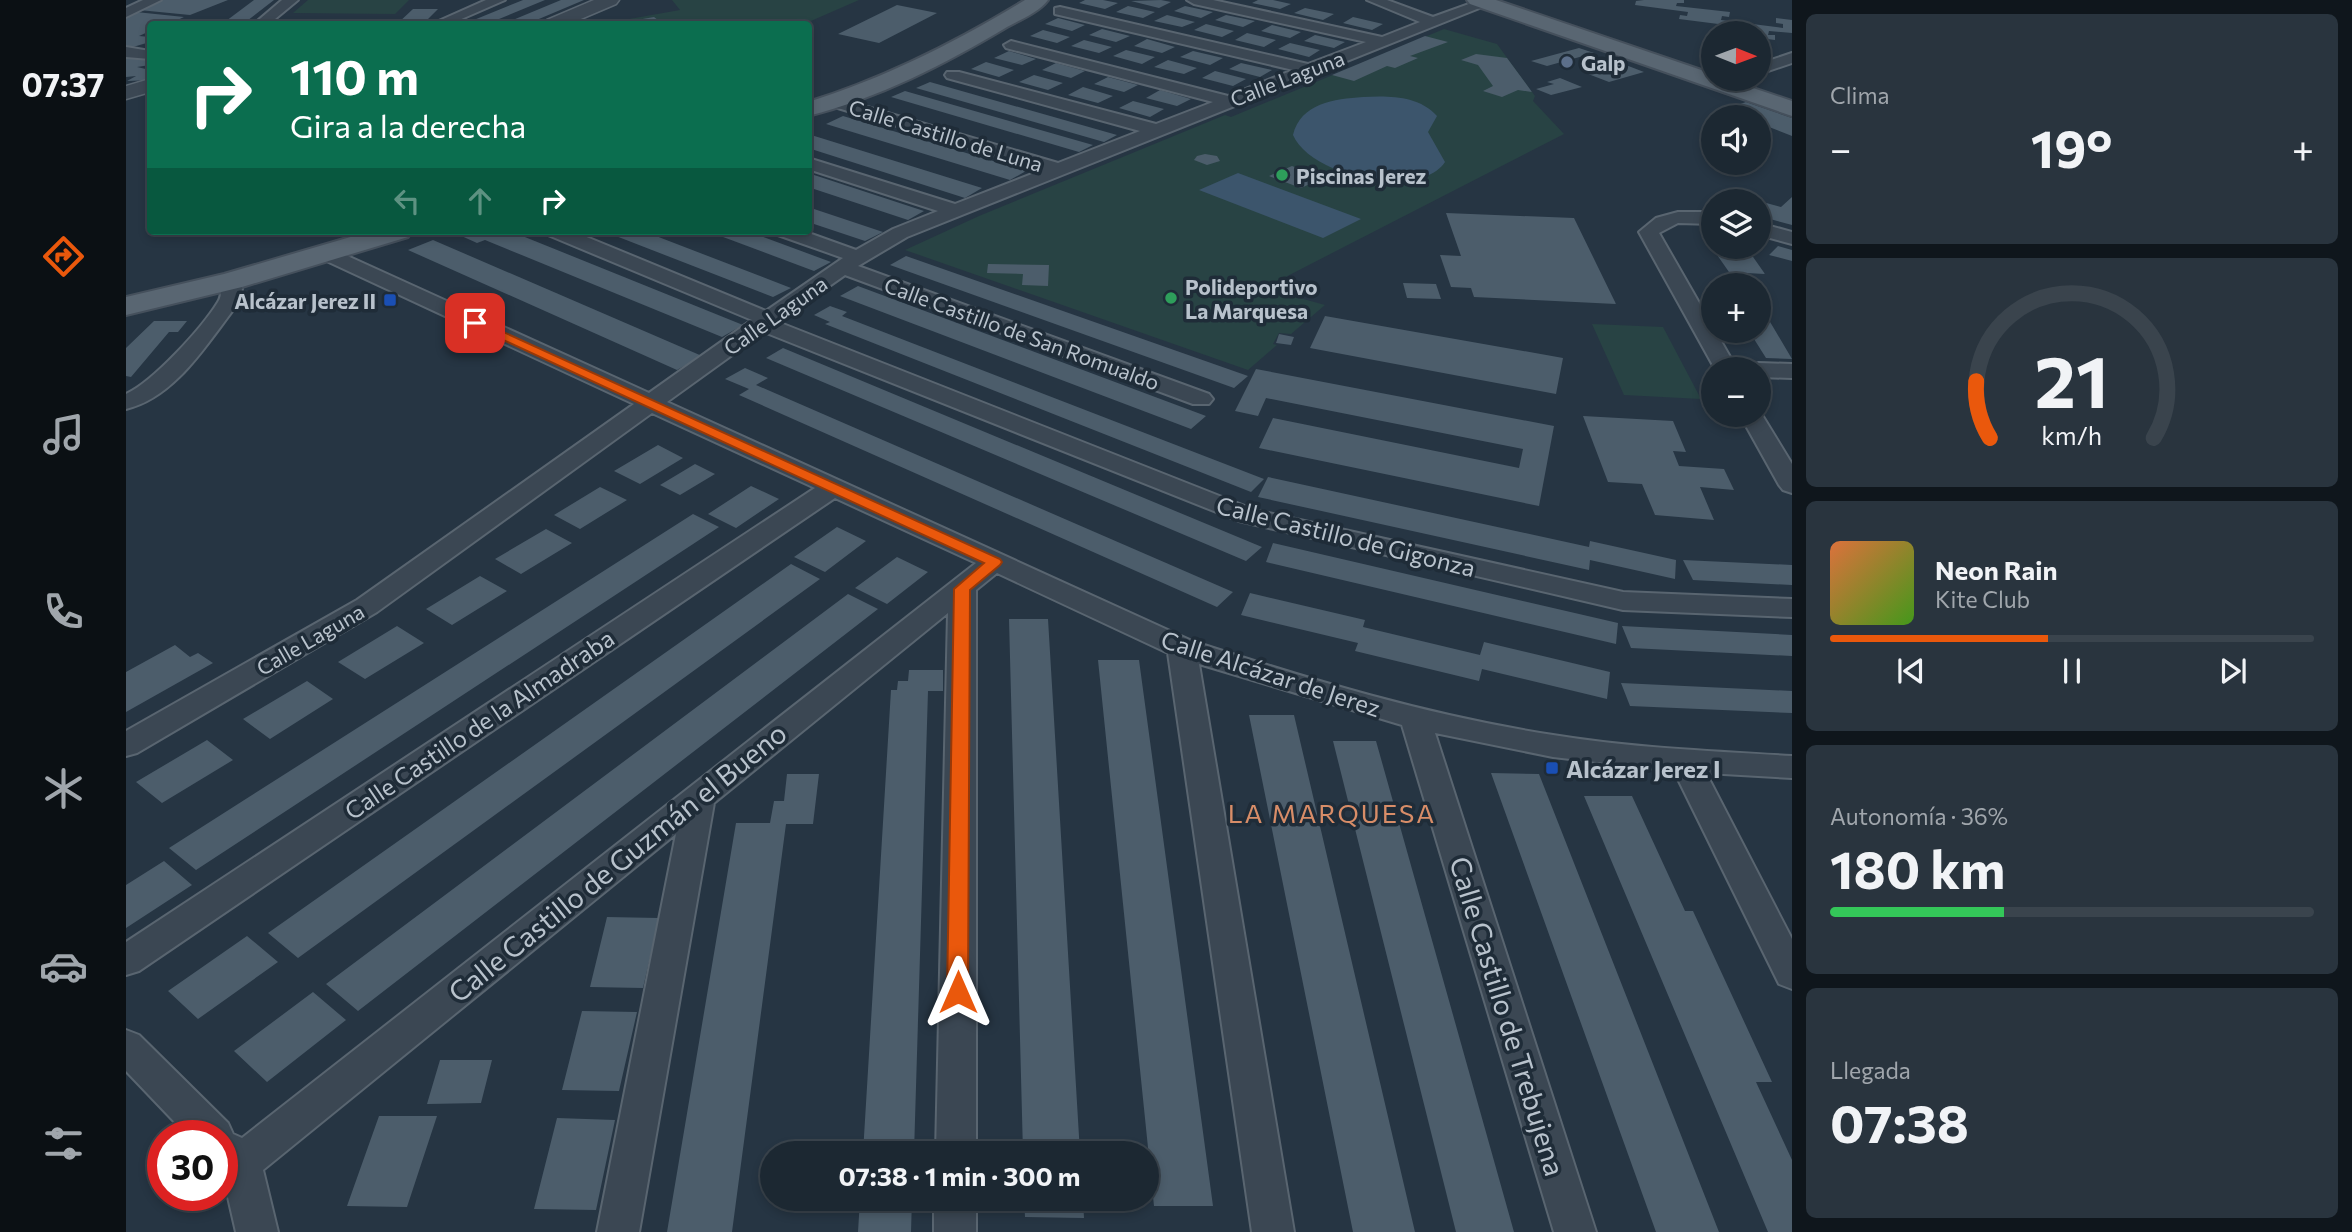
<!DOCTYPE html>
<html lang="es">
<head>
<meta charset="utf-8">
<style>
	:root { --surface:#1c2832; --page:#29343e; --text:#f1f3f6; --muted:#a0a6ac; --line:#3a444d; --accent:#ea580c }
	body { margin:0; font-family:Commissioner,sans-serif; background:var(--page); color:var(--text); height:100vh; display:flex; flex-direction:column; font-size:26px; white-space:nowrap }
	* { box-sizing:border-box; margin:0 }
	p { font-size:23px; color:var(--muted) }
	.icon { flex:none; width:38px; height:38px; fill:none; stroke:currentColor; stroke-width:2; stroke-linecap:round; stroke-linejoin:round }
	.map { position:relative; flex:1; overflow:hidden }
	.sheet { display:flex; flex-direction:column; gap:14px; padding:14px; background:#0f161c; width:560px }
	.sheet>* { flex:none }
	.guide { position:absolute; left:21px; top:21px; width:665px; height:214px; border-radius:7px; box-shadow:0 4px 10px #0003,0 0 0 2px var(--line); background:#0b6e4f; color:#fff; overflow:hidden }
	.needle { width:46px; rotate:91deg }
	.buttons { position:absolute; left:1575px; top:21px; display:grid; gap:14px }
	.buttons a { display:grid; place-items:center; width:70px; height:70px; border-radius:50%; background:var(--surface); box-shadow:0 4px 10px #0003,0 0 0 2px var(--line); font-size:35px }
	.speed { position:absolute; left:21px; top:1120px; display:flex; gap:14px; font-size:35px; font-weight:700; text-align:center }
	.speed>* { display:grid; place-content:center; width:91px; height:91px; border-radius:50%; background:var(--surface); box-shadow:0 4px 10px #0003,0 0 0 2px var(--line); line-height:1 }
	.speed .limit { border:10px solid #d22; background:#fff; color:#111 }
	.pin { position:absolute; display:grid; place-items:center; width:60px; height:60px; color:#fff; margin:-30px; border-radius:14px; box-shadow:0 4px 10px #0006 }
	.me { position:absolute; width:77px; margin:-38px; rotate:0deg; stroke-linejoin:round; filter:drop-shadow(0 0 5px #0008) }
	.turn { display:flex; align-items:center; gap:24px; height:147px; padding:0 28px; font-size:32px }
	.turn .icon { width:91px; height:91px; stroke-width:2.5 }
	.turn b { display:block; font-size:49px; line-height:60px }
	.lanes { display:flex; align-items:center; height:66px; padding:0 28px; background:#0003; justify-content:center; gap:35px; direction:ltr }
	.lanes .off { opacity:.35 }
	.big { font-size:52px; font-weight:700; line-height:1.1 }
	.sheet .card { flex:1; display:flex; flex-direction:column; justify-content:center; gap:10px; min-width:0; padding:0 24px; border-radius:10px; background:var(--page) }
	.sheet .dial { align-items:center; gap:0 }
	.dial svg { height:182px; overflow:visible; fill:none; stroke:var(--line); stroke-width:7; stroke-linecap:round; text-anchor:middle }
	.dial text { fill:var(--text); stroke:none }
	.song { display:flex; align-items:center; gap:21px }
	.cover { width:84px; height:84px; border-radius:10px; background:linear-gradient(135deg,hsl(20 70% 55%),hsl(100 70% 35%)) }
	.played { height:7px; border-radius:4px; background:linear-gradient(90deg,var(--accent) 45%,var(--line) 45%) }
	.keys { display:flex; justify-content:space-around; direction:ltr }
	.heat { display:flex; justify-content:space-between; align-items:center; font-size:38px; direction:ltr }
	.charge { height:10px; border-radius:5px; background:linear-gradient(90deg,#34c759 36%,var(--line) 0) }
	.trip { position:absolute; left:634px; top:1141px; width:399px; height:70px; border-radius:35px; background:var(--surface); box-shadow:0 4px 10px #0003,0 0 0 2px var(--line); font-weight:700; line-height:70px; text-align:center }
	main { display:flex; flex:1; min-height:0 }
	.tab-bar { display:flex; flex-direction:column; width:126px; justify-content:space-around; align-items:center; background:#0b1014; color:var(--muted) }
	.tab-bar .icon { width:49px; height:49px }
	.tab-bar .active { color:var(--accent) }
	.tab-bar b { font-size:32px; color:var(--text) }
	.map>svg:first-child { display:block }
	.green { fill:#284344 }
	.water { fill:#3c556c }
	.building { fill:#4c5d6b }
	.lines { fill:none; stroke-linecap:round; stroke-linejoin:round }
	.minor-casing { stroke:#596570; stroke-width:4 }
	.tertiary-casing { stroke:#596570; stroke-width:3 }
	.primary-casing { stroke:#45505c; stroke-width:4 }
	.minor { fill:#3b4753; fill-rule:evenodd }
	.tertiary { fill:#3b4753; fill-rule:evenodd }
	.primary { fill:#596672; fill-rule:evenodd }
	.route { fill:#ea580c; stroke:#983908; stroke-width:2 }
	.service-dot { fill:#5c6f8a; stroke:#1f2c38; stroke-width:2.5 }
	.leisure-dot { fill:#2e9e5b; stroke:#1f2c38; stroke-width:2.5 }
	.transit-dot { fill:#1a4fb4; stroke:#1f2c38; stroke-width:2.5 }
	.labels { text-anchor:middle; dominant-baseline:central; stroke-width:7; stroke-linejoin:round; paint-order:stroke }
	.far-poi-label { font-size:21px; font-weight:bold; fill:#b8c2cc; stroke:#1f2c38; text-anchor:start }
	.far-street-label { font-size:21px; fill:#b8c2cc; stroke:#1f2c38 }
	.street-label { font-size:24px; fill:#b8c2cc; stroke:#1f2c38 }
	.poi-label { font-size:24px; font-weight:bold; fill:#b8c2cc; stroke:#1f2c38; text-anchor:start }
	.neighbourhood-label { font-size:26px; letter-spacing:2px; fill:#d88d68; stroke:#1f2c38 }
	.near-street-label { font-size:28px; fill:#b8c2cc; stroke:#1f2c38 }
</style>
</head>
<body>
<main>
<nav class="tab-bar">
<b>07:37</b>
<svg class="icon active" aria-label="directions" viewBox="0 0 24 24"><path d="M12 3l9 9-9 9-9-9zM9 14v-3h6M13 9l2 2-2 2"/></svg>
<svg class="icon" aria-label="music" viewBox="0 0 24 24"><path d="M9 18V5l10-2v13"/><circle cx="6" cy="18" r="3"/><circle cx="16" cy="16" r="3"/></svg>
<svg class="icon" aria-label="phone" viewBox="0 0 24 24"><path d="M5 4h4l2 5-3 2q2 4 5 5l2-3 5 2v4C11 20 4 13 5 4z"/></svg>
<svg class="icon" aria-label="climate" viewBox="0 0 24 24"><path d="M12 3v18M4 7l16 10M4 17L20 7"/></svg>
<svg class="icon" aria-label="car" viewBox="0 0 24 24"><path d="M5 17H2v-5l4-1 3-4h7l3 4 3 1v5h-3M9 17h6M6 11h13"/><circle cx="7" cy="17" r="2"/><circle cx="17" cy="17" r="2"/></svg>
<svg class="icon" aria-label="filters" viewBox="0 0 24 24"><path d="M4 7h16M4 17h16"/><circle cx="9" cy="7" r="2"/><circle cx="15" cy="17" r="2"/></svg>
</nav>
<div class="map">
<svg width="1666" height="1232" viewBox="0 0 1666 1232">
	<rect width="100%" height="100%" fill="#263543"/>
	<!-- green -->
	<path class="green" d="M182,0h101l-14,14 -102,-1z
		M546,0h187l-55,24h-203l79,-14z
		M1318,29l53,15 38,52 -2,5 31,33 -300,154 61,17 -34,29 -12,-1 -6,11 4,1 -29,25 -343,-120 74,-34 246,-101 6,2z
		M1466,324l71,3 38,72 -77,-4z"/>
	<!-- water -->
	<path class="water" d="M1237,97c25,-1 55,-2 74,19l-9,16 17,30c-25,38 -134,15 -152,-27 8,-32 41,-36 70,-38z
		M1112,173l123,46 -38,19 -124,-48z"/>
	<!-- building -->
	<path class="building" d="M34,0h68l-38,15 -51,-5z
		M128,0h20l-31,24h-21z
		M397,0h22l-58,24h-23z
		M435,0h23l-57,24h-24z
		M959,0h18l15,3 -13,6 -26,-6z
		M1035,0l10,2 -12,6 -28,-7z
		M1132,0h15l18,4 -11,5 -28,-6z
		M1518,0h40v3h-7l-1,3 54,6 -1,5 -7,-1 -1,4 62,8v-4l-7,-1v-5l16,2v13l-23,-2 -1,4h7v5l-16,-2v-5h-34l1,-4 7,1 1,-4 -55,-7 1,-4 7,1 1,-4 -53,-7 1,-4z
		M771,5l40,8 -58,30 -41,-9z
		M1002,6l27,6 -12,6 -27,-6z
		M1059,6l28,6 -12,6 -27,-7z
		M1179,8l29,6 -11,6 -29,-7z
		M287,9h25l-15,15h-26z
		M10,12l48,5 -15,7h-19v7l-11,5 11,1v5l-24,7v-32z
		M1041,15l28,7 -13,5 -28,-6z
		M1100,15l29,6 -12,6 -28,-7z
		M528,17l9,7h-43v-1z
		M1227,17l30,7 -11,6 -29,-7z
		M932,18l27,7 -13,6 -27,-7z
		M1080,24l28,7 -12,6 -28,-7z
		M1146,25l29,7 -11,6 -29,-7z
		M976,29l28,7 -14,6 -27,-7z
		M917,30l27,7 -13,6 -27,-7z
		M1121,33l29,7 -12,7 -29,-7z
		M1189,35l30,7 -11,6 -30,-7z
		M1299,36l23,6 -38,14 8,2 -23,10 -8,-2 -33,15 -22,-6z
		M1021,39l28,8 -13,6 -28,-7z
		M958,40l28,7 -13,6 -28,-7z
		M1164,43l30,7 -11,7 -31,-8z
		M1453,48l15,5 -47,13 -16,-5z
		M1000,50l29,7 -13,7 -29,-8z
		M883,51l27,8 -14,6 -28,-7z
		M1067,51l30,7 -13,7 -30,-8z
		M0,54l24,3v8l-13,2 13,3v10l-23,1 9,-5 -10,1z
		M1350,54l31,4 25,34 -14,-2 -16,7 -19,-6 10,-5 -15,-21 -17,-5z
		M1042,60l29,8 -13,6 -30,-7z
		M860,62l28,8 -15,7 -28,-8z
		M1492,62l26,10 -35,10 -26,-10z
		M930,63l29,8 -14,7 -29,-8z
		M1115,63l31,7 -12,7 -31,-8z
		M1089,71l31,8 -13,7 -31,-8z
		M908,75l29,8 -15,7 -29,-8z
		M982,77l30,8 -14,7 -30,-8z
		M1434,78l22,9 -31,8 -15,-6 18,-5 -7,-2z
		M804,82l187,53 -13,7 -188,-54z
		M957,87l30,9 -15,7 -30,-8z
		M1034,90l31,9 -14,7 -31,-8z
		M779,91l188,54 -14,7 -188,-55z
		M1007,101l31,8 -14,8 -31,-9z
		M1620,102l46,16v18l-33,-13v-6h-17l-19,-7z
		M717,116l183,55 -16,9 -184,-56z
		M682,134l174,54 -17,10 -157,-50z
		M1079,154l12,2 3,5 -13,4 -13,-5 3,-4z
		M1166,166l31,12 -22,10 -32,-12z
		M682,173l116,38 -16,9 -100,-33z
		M1599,193l30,7v1h-38z
		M1666,197v28l-33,-9v-15l22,6z
		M682,207l75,25 -18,9 -57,-19z
		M1320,213l128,5 42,86 -142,-7 -3,-9 -20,-1 -11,-32 21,1z
		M339,231h45l233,94 -21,12 -237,-97 -8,3 -20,-9z
		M477,231h40l148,57 -18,9z
		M581,231h40l84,31 -17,9z
		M307,240l269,116 -25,14 -269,-120z
		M1652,246l14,4v11l-23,-6z
		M1589,252l36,2 14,20 -36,-2z
		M780,256l342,120 -14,12 -344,-123z
		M862,264l61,1 -1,21 -26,-1 1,-11 -36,-1z
		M1277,283l33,1 5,15 -34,-1z
		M732,286l348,130 -15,13 -351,-133z
		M704,306l17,6 -5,4 422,163 -13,13 -426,-168 5,-2 -16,-7z
		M1633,315h7l26,44 -26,-1 -17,-27h10z
		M1199,316l238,42 -7,36 -246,-46z
		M28,321h33l-9,11h-9l-38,45 -5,-1v-28z
		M1153,334l15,3 -3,8 -15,-2z
		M657,348l479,199 -16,14 -480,-203z
		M619,368l23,10 -12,7 477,207 -16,15 -478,-212 10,-6 -24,-10z
		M1130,369l298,57 -15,80 -280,-58 14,-30 246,50 4,-19 -257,-51 -8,18 -23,-5z
		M1457,416l90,5 13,31 -13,-1 6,15 45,3 10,21 -34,-3 14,33 -59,-5 -13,-31 -34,-2z
		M532,445l25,13 -43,26 -26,-13z
		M569,464l20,10 -35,21 -20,-10z
		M1142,477l321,70 1,-6 86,19 -1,19 -85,-19 -1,10 -331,-73z
		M625,486l28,13 -43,29 -28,-14z
		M474,487l27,13 -47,29 -26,-14z
		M567,514l26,13 -523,343 -27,-22z
		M711,527l29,14 -41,31 -31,-15z
		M420,529l26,14 -51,31 -26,-15z
		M1147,543l345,80 -2,21 -350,-82z
		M771,557l31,15 -41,32 -32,-16z
		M1557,560l109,5v20l-99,-5z
		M665,564l29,15 -522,379 -30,-25z
		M354,576l27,15 -55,34 -26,-16z
		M1124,593l115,27 -2,7 117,28 4,-13 126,30 -3,27 -125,-30 -3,12 -124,-30 3,-8 -117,-28z
		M722,594l30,15 -520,402 -32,-27z
		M883,619h39l32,534h-57z
		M271,626l27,17 -59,36 -27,-17z
		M1496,626l170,9v21l-161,-8z
		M49,645l15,12 8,-4 15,10 -87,49v-40z
		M972,660h41l74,546h-59z
		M783,670h34v21h-15l-14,462h-51l28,-463h6l1,-9h10z
		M181,681l26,18 -63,40 -27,-20z
		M1495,683l171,8v22l-162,-7z
		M1123,715h45l121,517h-62z
		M81,740l26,20 -71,43 -26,-21z
		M1207,741h43l138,491h-58z
		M1365,773l48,1 180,458h-63z
		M661,774h32l-6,50h-27l-54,408h-65l69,-409h34l4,-22h10z
		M1458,796h48l53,115h8l79,171h-16l36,78v72h-24z
		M38,861l28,24 -66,43v-43z
		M481,917l52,1 -16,70 -53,-1z
		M121,936l31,26 -80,57 -30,-28z
		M187,992l33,28 -79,62 -33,-31z
		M456,1011l55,1 -18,79 -57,-1z
		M314,1060h52l-11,43 -54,1z
		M253,1116h58l-30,91 -60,-1z
		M431,1118l58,2 -19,90 -62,-1z
		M734,1199h52l-1,33h-53z
		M898,1199h59l1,19 -59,-1z"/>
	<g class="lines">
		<!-- minor casing -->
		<g class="minor-casing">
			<path id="minor" d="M17,0h18l-35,17v-9z
				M156,0h16l-29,24h-15z
				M360,0h19l-55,24h-18z
				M1061,0h26l169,37 38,-15 -53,-22h20l46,17 47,-17h10l2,3 -585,234 -49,29 351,128 4,5 -4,5h-16l-348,-129 -67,47 477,188 368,82 169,7v18l-169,-7 -384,-89 -475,-189 -97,70 525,239c119,39 238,75 361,94 79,13 159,16 239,21v22l-86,-5 86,166v50l-13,-5 -105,-213 -121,-14 -118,-24 161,499h-42l-152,-507 -203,-61 95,568h-42l-84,-579 -171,-80 -21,17v563h-40l12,-540 -234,190 -75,429h-42l79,-398 -413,336 15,62h-42l-14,-61v-35h-34l-62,-65v-41l13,5 89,88 5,11 9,4 734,-575 -141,-65 -696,473 -13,4v-33l689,-454 -163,-75 -275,199 -240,141 -11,3v-25l231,-131 277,-196 -316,-147 -3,-4 3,-4h14l317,144 103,-73 -204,-85 -3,-4h27l194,80 77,-53 -65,-23 -3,-4h28l53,19 37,-21 45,-18 -130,-42v-11l147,46 87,-34 -214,-65 -2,-3 2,-3h12l218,64 82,-32 -193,-53 -2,-3 2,-3h12l197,52 57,-22 -207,-54 -2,-3 7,-4 217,55 65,-26 -238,-56v-6l5,-1 248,57 58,-22 -172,-38z
				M0,47l24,4v8l-24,-2z
				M1666,53v10l-33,11v-10z
				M1552,212h35v12l-35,-1 -19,10 78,136h-22l-76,-137 17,-14z
				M1633,223l33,9v12l-33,-9z
				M106,275l7,2c5,7 3,21 -2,28 -30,38 -61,92 -111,104v-15c27,-12 76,-66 92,-92 5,-7 2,-17 7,-25z
				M1633,363l33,1v14l-33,-1v-8h-11l3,-4z
				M1633,410l33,54v29l-9,-3 -4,-5 -39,-70h19z
				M808,1199h42v33h-42z"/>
		</g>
		<!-- tertiary casing -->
		<g class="tertiary-casing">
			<path id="tertiary" d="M468,0h25l-3,4 -47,20h-25l3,-4z
				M24,79v13l-24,7v-13z"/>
		</g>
		<!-- primary casing -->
		<g class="primary-casing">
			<path id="primary" d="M899,0h23c-9,12 -28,20 -41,27 -62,37 -128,71 -199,89v-14c77,-24 148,-60 217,-102z
				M1341,0h29l217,74v5h13l66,22v15l-322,-112z
				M245,231h41l-4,6 -166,50 -116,28v-18l98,-23z"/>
		</g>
		<!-- minor -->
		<use href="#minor" class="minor"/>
		<!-- tertiary -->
		<use href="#tertiary" class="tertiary"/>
		<!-- primary -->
		<use href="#primary" class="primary"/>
	</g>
	<!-- route -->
	<path class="route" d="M349,319l525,240 2,3 -2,3 -30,25 -2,402 -3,6 -7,2 -8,-2 -3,-6 7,-403 30,-26 -513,-238 -2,-2z"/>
	<!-- markers -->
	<circle class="service-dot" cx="1441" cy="62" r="7"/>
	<g class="leisure-dot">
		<circle cx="1156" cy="175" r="7"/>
		<circle cx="1045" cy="298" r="7"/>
	</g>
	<g class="transit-dot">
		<rect x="257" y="293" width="14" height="14" rx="3.5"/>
		<rect x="1419" y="761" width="14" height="14" rx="3.5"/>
	</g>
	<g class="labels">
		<!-- far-poi labels -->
		<g class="far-poi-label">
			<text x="1455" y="62">Galp</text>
			<text x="1170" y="175">Piscinas Jerez</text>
			<text x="1059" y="286">Polideportivo<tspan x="1059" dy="24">La Marquesa</tspan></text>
			<text x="250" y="300" text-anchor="end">Alcázar Jerez II</text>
		</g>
		<!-- far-street labels -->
		<g class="far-street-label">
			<text transform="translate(1161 78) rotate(-21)">Calle Laguna</text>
			<text transform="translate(820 135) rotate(17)">Calle Castillo de Luna</text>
			<text transform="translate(649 315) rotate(-35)">Calle Laguna</text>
			<text transform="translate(896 333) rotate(20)">Calle Castillo de San Romualdo</text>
			<text transform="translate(184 639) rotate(-30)">Calle Laguna</text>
		</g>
		<!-- street labels -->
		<g class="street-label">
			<text transform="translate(1220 536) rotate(14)">Calle Castillo de Gigonza</text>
			<text transform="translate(1145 673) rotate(18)">Calle Alcázar de Jerez</text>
			<text transform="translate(353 724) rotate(-34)">Calle Castillo de la Almadraba</text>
		</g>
		<!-- poi labels -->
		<g class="poi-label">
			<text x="1440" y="768">Alcázar Jerez I</text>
		</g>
		<!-- neighbourhood labels -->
		<g class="neighbourhood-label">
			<text x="1206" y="812">LA MARQUESA</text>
		</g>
		<!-- near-street labels -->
		<g class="near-street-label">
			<text transform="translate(491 862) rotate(-39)">Calle Castillo de Guzmán el Bueno</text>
			<text transform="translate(1382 1016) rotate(73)">Calle Castillo de Trebujena</text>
		</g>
	</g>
</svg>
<div class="buttons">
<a><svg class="needle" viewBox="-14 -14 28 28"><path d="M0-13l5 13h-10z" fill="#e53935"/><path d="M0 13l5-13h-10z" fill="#a0a6ac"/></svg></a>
<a><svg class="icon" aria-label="sound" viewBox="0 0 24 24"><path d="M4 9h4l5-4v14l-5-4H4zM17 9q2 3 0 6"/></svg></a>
<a><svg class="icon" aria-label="layers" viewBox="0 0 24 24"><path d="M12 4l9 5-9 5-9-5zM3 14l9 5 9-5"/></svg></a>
<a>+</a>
<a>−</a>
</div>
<div class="speed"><div class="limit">30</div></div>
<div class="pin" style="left:349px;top:323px;background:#d93025"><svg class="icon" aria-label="arrive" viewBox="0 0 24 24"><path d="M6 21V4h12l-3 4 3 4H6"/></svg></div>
<svg class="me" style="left:832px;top:992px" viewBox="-20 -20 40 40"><path d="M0-17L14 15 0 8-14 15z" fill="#ea580c" stroke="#fff" stroke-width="4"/></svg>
<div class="trip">07:38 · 1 min · 300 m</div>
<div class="guide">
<div class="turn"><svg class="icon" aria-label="right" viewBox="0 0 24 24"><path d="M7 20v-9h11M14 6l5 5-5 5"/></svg><div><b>110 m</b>Gira a la derecha</div></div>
<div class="lanes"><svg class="icon off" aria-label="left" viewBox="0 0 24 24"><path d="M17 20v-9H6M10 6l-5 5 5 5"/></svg><svg class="icon off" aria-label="ahead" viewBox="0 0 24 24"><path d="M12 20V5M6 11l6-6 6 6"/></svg><svg class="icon" aria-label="right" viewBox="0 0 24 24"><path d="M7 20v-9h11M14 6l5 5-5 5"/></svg></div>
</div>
</div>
<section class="sheet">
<div class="card"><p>Clima</p>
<div class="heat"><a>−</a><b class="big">19°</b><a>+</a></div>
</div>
<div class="card dial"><svg viewBox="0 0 100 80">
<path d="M14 69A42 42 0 1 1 86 69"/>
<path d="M14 69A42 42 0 0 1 8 44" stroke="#ea580c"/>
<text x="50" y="56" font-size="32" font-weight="700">21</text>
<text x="50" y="72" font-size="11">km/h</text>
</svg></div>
<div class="card">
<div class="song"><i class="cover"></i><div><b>Neon Rain</b><p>Kite Club</p></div></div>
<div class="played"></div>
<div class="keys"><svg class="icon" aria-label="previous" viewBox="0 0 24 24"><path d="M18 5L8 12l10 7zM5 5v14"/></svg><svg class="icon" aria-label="pause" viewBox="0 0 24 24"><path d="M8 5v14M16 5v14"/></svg><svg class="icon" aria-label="next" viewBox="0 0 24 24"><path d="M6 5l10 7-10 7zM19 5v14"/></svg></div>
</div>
<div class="card"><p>Autonomía · 36%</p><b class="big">180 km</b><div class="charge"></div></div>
<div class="card"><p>Llegada</p><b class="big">07:38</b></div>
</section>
</main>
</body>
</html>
